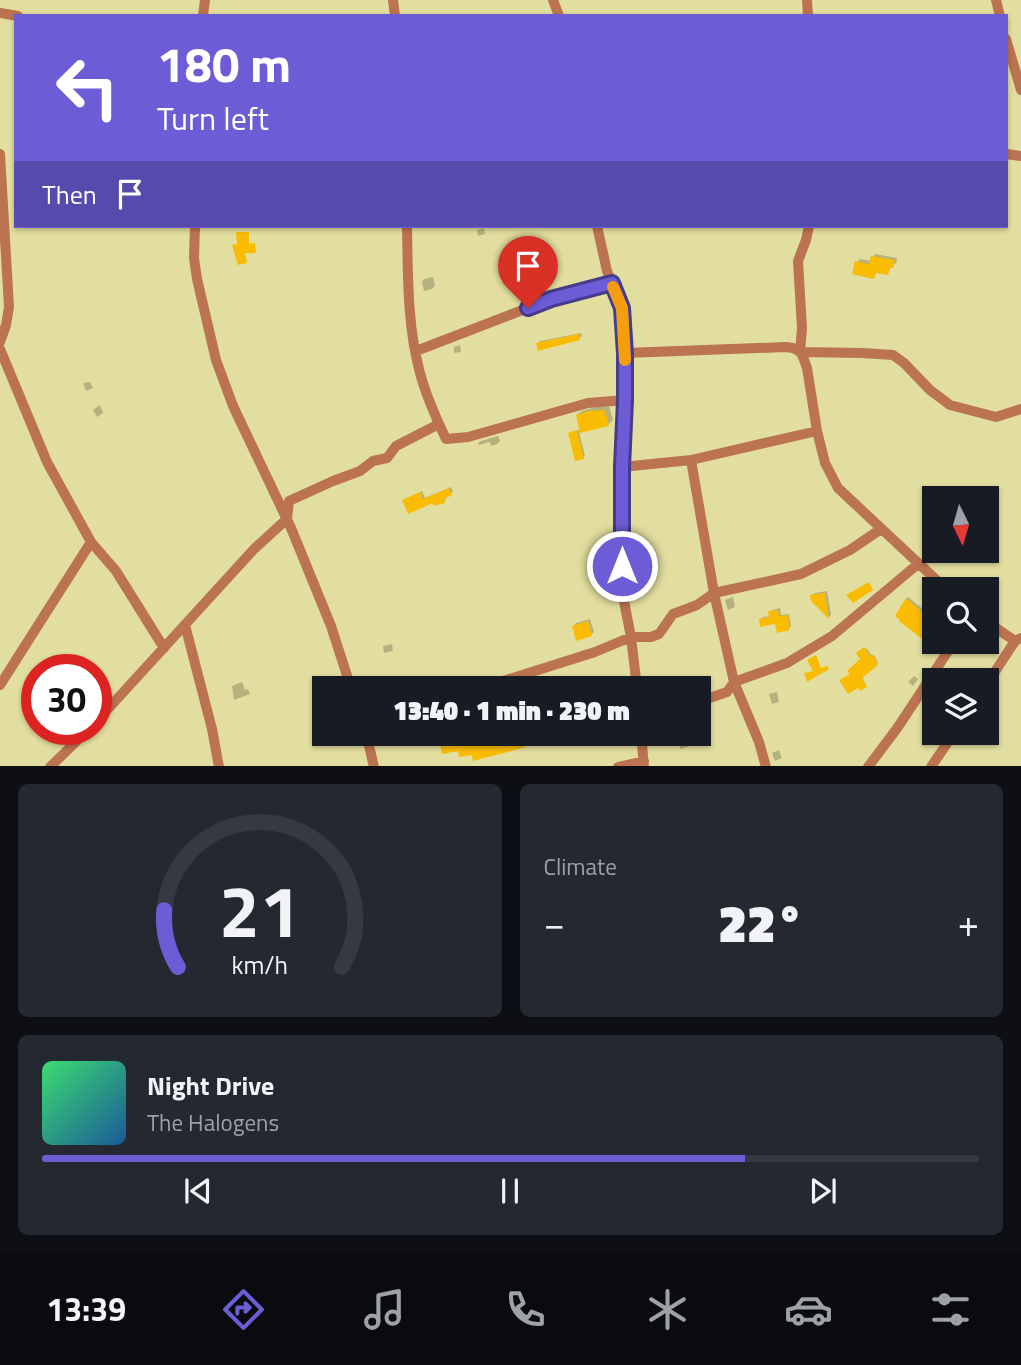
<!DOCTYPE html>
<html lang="en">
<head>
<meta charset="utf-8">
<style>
	:root { --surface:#171b24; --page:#242831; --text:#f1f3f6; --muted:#9ea1a6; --line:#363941; --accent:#6c5dd7 }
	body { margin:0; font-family:"Titillium Web",sans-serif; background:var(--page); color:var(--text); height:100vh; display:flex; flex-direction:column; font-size:26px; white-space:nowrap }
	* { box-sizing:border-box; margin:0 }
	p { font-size:23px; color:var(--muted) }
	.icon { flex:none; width:38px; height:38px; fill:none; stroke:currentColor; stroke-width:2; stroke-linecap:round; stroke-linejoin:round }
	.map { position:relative; height:766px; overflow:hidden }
	.details { display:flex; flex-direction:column; gap:18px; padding:18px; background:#0d0f14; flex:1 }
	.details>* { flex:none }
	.banner { position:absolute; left:14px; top:14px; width:994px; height:214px; border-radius:0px; box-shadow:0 2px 5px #0004; background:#6c5dd7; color:#fff; overflow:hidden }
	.needle { width:46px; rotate:175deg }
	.fabs { position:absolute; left:922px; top:486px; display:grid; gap:14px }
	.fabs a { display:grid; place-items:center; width:77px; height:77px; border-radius:0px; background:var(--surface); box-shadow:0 2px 5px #0004; font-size:35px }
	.speed { position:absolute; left:21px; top:654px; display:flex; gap:14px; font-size:35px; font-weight:700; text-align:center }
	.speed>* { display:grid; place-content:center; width:91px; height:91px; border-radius:50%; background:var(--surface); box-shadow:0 2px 5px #0004; line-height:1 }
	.speed .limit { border:10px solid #d22; background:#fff; color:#111 }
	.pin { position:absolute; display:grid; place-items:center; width:60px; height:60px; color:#fff; margin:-72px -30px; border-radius:50% 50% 50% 0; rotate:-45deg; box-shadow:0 0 7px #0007 }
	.pin .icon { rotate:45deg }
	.me { position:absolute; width:77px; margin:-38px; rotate:0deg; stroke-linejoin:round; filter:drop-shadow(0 0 5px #0008) }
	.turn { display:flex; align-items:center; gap:24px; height:147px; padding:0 28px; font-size:32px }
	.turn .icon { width:91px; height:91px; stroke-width:2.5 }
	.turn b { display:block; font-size:49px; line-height:60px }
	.then { display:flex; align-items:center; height:66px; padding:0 28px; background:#0003; gap:14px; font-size:26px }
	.big { font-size:52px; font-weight:800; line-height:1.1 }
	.details .card { flex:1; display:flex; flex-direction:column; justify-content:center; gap:10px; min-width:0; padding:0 24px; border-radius:10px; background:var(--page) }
	.details .dial { align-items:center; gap:0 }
	.dial svg { height:182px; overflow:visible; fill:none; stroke:var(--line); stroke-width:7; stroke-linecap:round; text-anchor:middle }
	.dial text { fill:var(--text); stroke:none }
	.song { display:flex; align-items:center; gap:21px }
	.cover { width:84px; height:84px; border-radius:10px; background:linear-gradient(135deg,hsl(140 70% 55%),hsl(210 70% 35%)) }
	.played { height:7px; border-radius:4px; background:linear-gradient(90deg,var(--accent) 75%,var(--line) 75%) }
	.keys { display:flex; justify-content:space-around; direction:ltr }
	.heat { display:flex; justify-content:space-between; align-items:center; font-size:38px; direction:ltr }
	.details .tiles { flex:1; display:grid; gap:18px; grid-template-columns:1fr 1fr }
	.card:last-child { grid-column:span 2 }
	.trip { position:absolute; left:312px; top:676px; width:399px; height:70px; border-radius:0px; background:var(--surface); box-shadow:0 2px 5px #0004; font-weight:800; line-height:70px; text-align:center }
	.dock { display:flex; height:112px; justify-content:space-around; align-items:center; background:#090b0e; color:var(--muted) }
	.dock .icon { width:49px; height:49px }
	.dock .active { color:var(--accent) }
	.dock b { font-size:32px; color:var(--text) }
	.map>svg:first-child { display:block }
	.shadow { fill:#0003 }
	.building { fill:#f9bc02 }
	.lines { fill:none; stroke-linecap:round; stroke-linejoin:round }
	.minor { stroke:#bc7352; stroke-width:10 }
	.route-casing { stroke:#463c8c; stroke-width:18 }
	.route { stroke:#6c5dd7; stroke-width:12 }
	.slow { stroke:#f59e0b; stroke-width:12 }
</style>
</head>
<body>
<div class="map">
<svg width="1021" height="767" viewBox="0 0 1021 767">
	<rect width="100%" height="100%" fill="#e2de9f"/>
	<!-- shadow -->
	<path class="shadow" d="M484,228l1,6 -7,2 -1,-6z
		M534,237l2,9 -3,2 -6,1 -1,-8 2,-3z
		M875,254l22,4 -1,5 -5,3 -3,7 -11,-2 -3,6 -17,-15 3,-3 12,2 1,-4z
		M433,277l2,9 -3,3 -8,2 -2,-9 2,-3z
		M581,333l1,3 -3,2 -41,5 2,-2z
		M460,345l1,7 -7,1v-6z
		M90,382l3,6 -7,3 -3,-8z
		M100,405l3,8 -6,4 -4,-7z
		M609,406l4,14 -5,5 -29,6 6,25 -2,2 -13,-25 11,-4 -4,-14 5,-4 13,-4z
		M498,436l2,5 -3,3 -6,2 -1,-4 -11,3 -1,-2 3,-2z
		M451,487l2,5 -8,4 1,3 -2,3 -40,-2 18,-9 3,7z
		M827,591l4,24 -2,2 -16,-17 -1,-4 3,-3z
		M733,597l2,10 -7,3 -3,-10z
		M908,597l21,17 5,-7v6l-4,11 4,4v8l-5,6 -32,-27z
		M780,608l1,7 8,-1 2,12 -2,2 -13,-6 -15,-3 2,-2 7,-1v-4l2,-2z
		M590,619l4,13 -2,2 -18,-8 2,-3z
		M392,644l1,7 -9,2 -1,-7z
		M866,648l7,9 1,-2 4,8 -16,13 4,9 -14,-11 10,-15 -4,-6z
		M63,660l12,10h-21z
		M946,672l3,2 -4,7h-5z
		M914,676l4,3 -5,7 -5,-4z
		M242,682l3,8 3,-1 2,5 -16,6 -2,-14z
		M777,692l2,10 -7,2 -3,-10z
		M482,733h24l1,7 21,-5 2,7 -4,4 -53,7 -14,-8 4,-4 15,-3z
		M677,733h14l2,11 -3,2 -10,3z
		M779,750l3,8 -7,3 -3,-8z"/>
	<!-- building -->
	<path class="building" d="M236,232h13v12l6,-1 1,10h-11l2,10 -9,2 -6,-20 5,-1z
		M871,256l24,4 -2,8h-3l-2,7 -12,-2 -2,6 -22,-5 3,-13 14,3z
		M579,334l1,6 -42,11 -2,-8z
		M605,410l4,16 -29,7 -4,-18 13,-4z
		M577,430l7,29 -9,2 -7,-28z
		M449,488l3,7 -8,4 1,4 -11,3 -1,-3 -25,11 -6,-14 18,-8 3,7z
		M869,582l4,8 -20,13 -7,-8z
		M825,593l4,26 -18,-18 -1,-6z
		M906,598l20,17 8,-11v35l-4,6 -31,-24 1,-1 -5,-4z
		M778,610l1,6 9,-1 2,15 -13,3 -2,-9 -15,3 -1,-8 10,-2 -1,-6z
		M588,621l4,15 -16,5 -4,-15z
		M864,647l7,10 2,-3 5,11 -16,13 5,9 -7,4 -2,-3 -10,6 -9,-14 11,-6 -3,-3 13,-12 -4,-6z
		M816,655l5,13 6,-2 2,3 -22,13 -3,-9 9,-2 -6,-11z
		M438,733h19l2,11 19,-4 -1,-4 10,-2 3,12 34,-8 2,9 -53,14 -1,-6 -13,2 -1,-6 -16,3z"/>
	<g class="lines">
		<!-- minor -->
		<path class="minor" d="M393,0l2,16
			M553,0l6,16
			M807,0l1,16
			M996,0l4,16
			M0,13l18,3
			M203,16l2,-16
			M1006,39l15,51
			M0,154l9,153 -3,18 -6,17
			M1006,154l15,2
			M195,226l-1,32 3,21 19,81 17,46 58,122 40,98 20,62
			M407,226c1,49 0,99 13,147 6,23 16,45 26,66l22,-2 120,-34 37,-3
			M597,226l10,45 15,37 3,45v47l-3,67v124l9,46 6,51
			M809,226l-3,14 -8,21 4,67 -2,24 62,1 31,2 11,8 26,27 20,15 46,12 25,-8
			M0,349l47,113 44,80 25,29 48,77
			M416,351l135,-52 61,-16
			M625,353l161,-6 7,1 7,4 3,5 4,11 10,63 8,32 13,25 109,102
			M691,460l23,133 20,89 25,60 7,25
			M622,467l69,-7 126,-29
			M987,622l28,19
			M185,625l27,104 7,38
			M987,684l28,-43 6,-3
			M0,685l91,-143
			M481,688l114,-36 36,-15h20l8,-3 14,-20 24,-9 17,-12 87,-19 49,-24 31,-21
			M698,702l29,-10 7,-10 53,-19 45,-27 86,-72
			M96,722l158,-173 33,-30 2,-18 44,-20 27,-10 13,-10 14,-3 9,-12 43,-22
			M366,733l8,34
			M641,733l3,34
			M50,767l38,-37
			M618,767l26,-6
			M868,767l30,-40 56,-85
			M931,767l23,-34"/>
	</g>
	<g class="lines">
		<!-- route casing -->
		<g class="route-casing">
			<path id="route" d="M528,308l23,-9 61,-16 10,25 3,46v46l-3,67v99"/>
		</g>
		<!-- route -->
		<use href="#route" class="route"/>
		<!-- slow -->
		<path class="slow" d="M613,287l9,21 3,52"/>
	</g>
</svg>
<div class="fabs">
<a><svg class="needle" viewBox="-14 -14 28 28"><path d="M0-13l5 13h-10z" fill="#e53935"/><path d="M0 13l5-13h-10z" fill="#9ea1a6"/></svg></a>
<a><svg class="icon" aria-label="search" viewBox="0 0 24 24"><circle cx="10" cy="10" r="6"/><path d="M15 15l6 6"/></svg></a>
<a><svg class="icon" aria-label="layers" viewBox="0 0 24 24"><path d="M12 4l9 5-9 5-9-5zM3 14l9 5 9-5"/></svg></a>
</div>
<div class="speed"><div class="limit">30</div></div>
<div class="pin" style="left:528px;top:308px;background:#d93025"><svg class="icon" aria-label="arrive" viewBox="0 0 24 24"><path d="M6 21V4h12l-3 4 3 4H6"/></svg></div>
<svg class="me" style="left:622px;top:566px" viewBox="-20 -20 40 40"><circle r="17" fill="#6c5dd7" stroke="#fff" stroke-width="3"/><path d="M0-11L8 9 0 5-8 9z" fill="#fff"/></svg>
<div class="trip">13:40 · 1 min · 230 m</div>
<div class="banner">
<div class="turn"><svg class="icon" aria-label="left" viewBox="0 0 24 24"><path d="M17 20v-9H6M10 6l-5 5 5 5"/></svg><div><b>180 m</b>Turn left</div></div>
<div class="then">Then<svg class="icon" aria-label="arrive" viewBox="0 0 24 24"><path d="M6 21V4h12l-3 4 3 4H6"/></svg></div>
</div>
</div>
<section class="details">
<div class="tiles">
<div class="card dial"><svg viewBox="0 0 100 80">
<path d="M14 69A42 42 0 1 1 86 69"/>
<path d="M14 69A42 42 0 0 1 8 44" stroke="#6c5dd7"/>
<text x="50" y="56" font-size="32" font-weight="700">21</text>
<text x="50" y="72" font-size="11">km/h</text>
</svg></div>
<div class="card"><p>Climate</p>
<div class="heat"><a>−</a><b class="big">22°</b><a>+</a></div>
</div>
<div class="card">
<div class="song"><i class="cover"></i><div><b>Night Drive</b><p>The Halogens</p></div></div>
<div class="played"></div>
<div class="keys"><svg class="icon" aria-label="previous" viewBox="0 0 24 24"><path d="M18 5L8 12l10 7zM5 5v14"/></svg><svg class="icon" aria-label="pause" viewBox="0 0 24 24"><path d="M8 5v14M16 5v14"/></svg><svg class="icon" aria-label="next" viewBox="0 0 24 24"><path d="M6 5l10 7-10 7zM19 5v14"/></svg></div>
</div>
</div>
</section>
<nav class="dock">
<b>13:39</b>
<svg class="icon active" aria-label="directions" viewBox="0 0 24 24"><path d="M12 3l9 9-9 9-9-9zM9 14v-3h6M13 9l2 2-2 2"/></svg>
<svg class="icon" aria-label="music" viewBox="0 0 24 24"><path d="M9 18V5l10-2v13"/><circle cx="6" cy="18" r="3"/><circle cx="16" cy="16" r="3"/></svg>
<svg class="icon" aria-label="phone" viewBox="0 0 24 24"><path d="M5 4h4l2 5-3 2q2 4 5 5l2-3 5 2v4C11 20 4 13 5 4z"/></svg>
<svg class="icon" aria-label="climate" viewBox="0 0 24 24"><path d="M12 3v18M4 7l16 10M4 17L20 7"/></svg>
<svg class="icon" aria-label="car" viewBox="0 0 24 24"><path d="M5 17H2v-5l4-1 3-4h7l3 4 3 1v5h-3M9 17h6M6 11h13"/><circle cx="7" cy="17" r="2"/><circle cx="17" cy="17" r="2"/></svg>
<svg class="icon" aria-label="filters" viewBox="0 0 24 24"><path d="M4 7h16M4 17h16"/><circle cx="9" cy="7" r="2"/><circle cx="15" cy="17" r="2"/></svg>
</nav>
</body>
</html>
